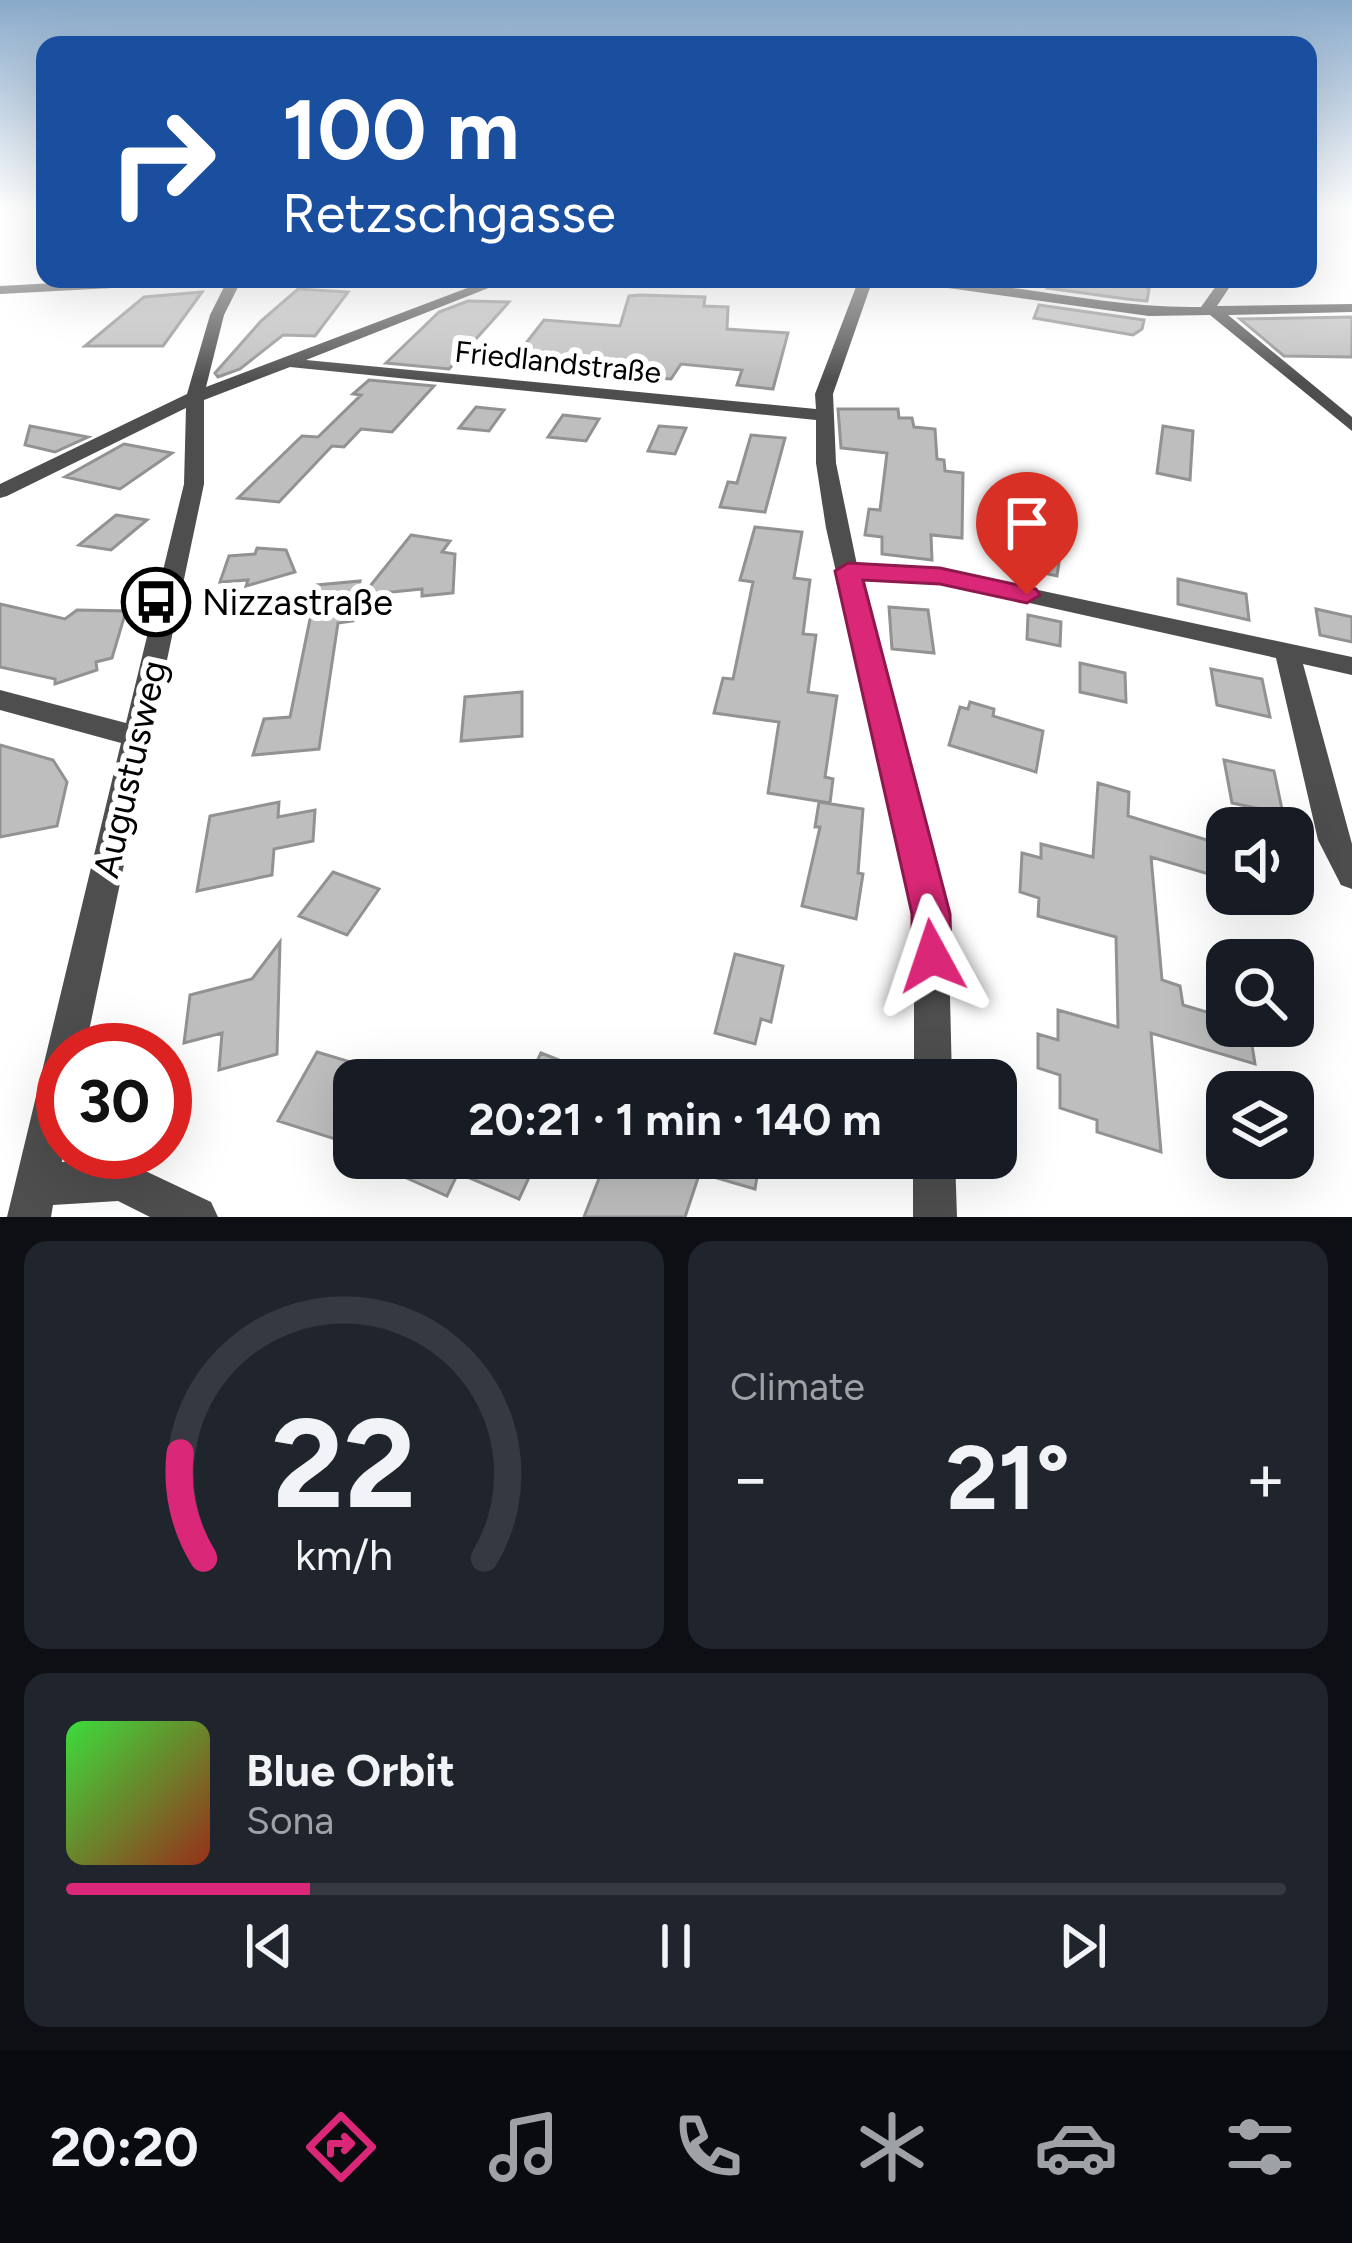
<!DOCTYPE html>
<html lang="en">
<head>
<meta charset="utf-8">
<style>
	:root { --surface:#171b24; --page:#20242c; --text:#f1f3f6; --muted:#9ea1a6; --line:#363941; --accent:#db2777 }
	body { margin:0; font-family:Figtree,sans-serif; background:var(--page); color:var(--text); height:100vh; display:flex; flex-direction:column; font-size:45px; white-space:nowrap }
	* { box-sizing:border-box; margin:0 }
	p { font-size:39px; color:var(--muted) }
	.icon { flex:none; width:66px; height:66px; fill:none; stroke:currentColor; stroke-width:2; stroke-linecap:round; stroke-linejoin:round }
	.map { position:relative; height:1217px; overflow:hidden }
	.sheet { display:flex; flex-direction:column; gap:24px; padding:24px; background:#0d0f14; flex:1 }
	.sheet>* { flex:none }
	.top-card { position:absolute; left:36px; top:36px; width:1281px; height:252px; border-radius:24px; box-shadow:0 12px 48px #0002; background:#1a4fa0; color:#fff; overflow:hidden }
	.tools { position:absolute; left:1206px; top:807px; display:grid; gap:24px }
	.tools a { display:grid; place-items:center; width:108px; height:108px; border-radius:24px; background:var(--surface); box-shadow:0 12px 48px #0002; font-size:60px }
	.speed { position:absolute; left:36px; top:1023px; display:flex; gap:24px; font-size:60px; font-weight:700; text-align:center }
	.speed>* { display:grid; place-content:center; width:156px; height:156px; border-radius:50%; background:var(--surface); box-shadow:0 12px 48px #0002; line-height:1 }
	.speed .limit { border:18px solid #d22; background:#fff; color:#111 }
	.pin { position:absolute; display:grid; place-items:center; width:102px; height:102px; color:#fff; margin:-123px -51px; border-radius:50% 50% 50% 0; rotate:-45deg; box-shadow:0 0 12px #0007 }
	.pin .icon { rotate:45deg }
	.me { position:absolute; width:132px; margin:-66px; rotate:355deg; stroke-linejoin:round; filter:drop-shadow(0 0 9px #0008) }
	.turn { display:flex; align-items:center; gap:42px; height:252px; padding:0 48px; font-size:54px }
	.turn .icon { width:156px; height:156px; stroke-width:2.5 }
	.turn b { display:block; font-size:84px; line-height:102px }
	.big { font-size:90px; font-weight:700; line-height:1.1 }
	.sheet .card { flex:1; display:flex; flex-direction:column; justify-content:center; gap:18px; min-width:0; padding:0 42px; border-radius:24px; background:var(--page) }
	.sheet .dial { align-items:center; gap:0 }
	.dial svg { height:312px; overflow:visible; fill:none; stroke:var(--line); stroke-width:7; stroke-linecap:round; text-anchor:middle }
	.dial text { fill:var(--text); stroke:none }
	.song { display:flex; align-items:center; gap:36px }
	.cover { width:144px; height:144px; border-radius:18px; background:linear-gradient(135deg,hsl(120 70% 55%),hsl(10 70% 35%)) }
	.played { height:12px; border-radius:6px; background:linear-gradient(90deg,var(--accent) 20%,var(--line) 20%) }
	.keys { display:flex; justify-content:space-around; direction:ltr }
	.heat { display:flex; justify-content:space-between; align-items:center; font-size:66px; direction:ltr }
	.sheet .tiles { flex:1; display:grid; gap:24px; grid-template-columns:1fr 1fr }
	.card:last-child { grid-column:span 2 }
	.trip { position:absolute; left:333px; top:1059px; width:684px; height:120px; border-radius:24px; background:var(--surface); box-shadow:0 12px 48px #0002; font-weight:700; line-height:120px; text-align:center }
	.tabs { display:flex; height:192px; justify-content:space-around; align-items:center; background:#090b0e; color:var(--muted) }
	.tabs .icon { width:84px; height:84px }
	.tabs .selected { color:var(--accent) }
	.tabs b { font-size:54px; color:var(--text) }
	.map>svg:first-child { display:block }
	.building { fill:#bebebe; stroke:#929292; stroke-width:3 }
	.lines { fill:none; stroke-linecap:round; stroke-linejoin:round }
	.minor { fill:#4e4e4e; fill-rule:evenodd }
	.route { fill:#db2777; stroke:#8e194d; stroke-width:3 }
	.labels { text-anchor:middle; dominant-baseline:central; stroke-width:12; stroke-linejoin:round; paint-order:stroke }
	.far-street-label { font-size:30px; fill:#000; stroke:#fff }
	.poi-label { font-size:36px; fill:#000; stroke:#fff; text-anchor:start }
	.street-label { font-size:36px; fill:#000; stroke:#fff }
</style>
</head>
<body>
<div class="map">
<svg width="1352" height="1217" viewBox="0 0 1352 1217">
	<rect width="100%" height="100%" fill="#fff"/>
	<!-- building -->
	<path class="building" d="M1050,279l88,2 11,8 -2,12 -20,-2 -80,-11z
		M298,289l50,3 -33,44 -32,-1 -43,34 -22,8 -3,-4 46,-52z
		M202,292l-39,54h-78l59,-49z
		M640,295l65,2 -1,9 24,1 -1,22 61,4 -15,56 -36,-4 5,-15 -61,-6 -10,15 -115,-8 4,-6 -48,-4 32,-41 76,6 9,-30z
		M468,301l41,1 -60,67 -63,-6 53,-51z
		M1039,305l105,15 -2,9 -9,6 -99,-17z
		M1352,317v40l-68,-1 -44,-37z
		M369,380l65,6 -42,46 -31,-3 -17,18 -12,-1 -53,56 -41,-4 64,-62 16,1 43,-42 -8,-1z
		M476,407l28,3 -15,21 -30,-3z
		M838,409h60l1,9h13l2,9 21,2 2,30 7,1 1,11 18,2 -1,65 -31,-3 1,25 -50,-6v-17l-17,-2 4,-26 11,1 7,-57 -46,-5z
		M563,415l36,4 -13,22 -38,-4z
		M30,426l58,11 -33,15 -30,-7z
		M659,426l27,2 -11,26 -27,-3z
		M1163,426l30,5 -3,49 -33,-7z
		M751,435l34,3 -20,74 -45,-5 8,-25 9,1z
		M124,444l48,9 -52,36 -55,-12z
		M116,515l31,5 -36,30 -32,-5z
		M755,527l47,5 -8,46 16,2 -7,54 13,1 -8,57 29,4 -12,81 8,2 -3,24 -62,-10 11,-71 -65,-9 9,-35 10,1 20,-97 -13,-2z
		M411,535l39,6 -8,11 13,2 -2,39 -31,3v-7l-59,6z
		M1019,540l42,9 -4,27 -44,-10z
		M257,548l29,2 9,22 -49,14 2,-6 -28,2 9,-26 26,-2z
		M1178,579l68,15 3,26 -71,-16z
		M360,581l-7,40 -15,2 -19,126 -66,6 11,-36 26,-2 27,-132z
		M0,604l65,15 12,-9 49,1 -14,47 -16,4 1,8 -42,14v-5l-55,-12z
		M889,607l39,3 6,43 -42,-4z
		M1316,609l36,8v25l-32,-7z
		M1028,615l33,7 -1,24 -33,-7z
		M1080,663l45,10 1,29 -46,-10z
		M1211,669l51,10 8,38 -53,-12z
		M522,692v44l-61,5 4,-44z
		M970,702l24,7 -1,7 50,15 -7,41 -87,-27 11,-38 8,2z
		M0,745l53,15 14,22 -10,44 -57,11z
		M1224,760l50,11 9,43 -51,-11z
		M1098,783l31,9 -1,24 82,25 2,34 -61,-18 11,123 18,6 3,19 44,13v8h22l6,38 -104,-31 10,119 -64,-20v-12l-37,-12v-33l-22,-7v-34l20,6v-30l60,17 -2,-90 -78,-21 1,-18 -19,-6 2,-39 19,5v-14l52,13z
		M279,802l-1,15 37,-7 -2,31 -39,8 -2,26 -75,16 13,-75z
		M819,802l44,7 -5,64 5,1 -7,45 -54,-13 18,-79h-5z
		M333,872l46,17 -32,46 -48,-19z
		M280,942l-3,112 -58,16 3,-37 -38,10 6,-48 62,-16z
		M735,954l48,12 -12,56 -10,-3 -6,25 -40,-11z
		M317,1052l37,11v82l-76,-24z
		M541,1053l64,25v2h-77z
		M362,1158h176l-19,41 -61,-26 -11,23z
		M607,1158h44l47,20 -13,39h-101z
		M673,1158h87l-5,31 -83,-24z"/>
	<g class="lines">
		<!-- minor -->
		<path class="minor" d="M128,279h85l-7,4 -206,11v-8z
			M228,279h14l-18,36 -18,72 285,-108h20l-205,81 510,49 -1,-15 44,-115h14l-40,115 3,69 21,102 83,4 412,88v18l-49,-11 49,180v45l-11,-4 -23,-45 -42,-182 -336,-75 -79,-4 87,335 4,166h-38v-166l-88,-386 -10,-65v-43l-526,-53 -86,33v84l-119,566h-22l-1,112 58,-3 91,43 7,15h-68l-32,-16 -65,4 -2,12h-44l114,-474 -121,-33v-20l126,33 58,-239 2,-76 -179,88 -7,2v-14l187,-90 23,-79z
			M905,279c100,0 196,30 296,28l20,-28h14l-18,27 135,-2v8l-124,3 124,102v14l-142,-116 -61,1 -237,-33z
			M913,1158h42l2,59h-44z"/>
	</g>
	<!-- sky -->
	<linearGradient id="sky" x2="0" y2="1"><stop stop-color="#89aaca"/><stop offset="0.55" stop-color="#fff"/><stop offset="1" stop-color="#fff" stop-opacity="0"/></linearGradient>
	<rect width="1352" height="381" fill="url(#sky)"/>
	<!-- route -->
	<path class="route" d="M848,563l92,5 96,21 4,6 -13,8 -87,-19 -77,-4 87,334 1,42 -5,13 -14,5 -15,-5 -5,-13v-42l-77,-343z"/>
	<!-- icons -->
	<defs>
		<g id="bus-ring" transform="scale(3.45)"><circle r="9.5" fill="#fff" stroke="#000" stroke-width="1.5"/><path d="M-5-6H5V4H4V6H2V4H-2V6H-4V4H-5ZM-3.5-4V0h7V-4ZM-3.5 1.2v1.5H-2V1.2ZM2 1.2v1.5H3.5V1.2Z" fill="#000"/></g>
	</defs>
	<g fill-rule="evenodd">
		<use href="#bus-ring" x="156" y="602"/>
	</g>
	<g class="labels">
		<!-- far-street labels -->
		<g class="far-street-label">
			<text transform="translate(558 362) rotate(6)">Friedlandstraße</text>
		</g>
		<!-- poi labels -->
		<g class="poi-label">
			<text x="202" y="602">Nizzastraße</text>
		</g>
		<!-- street labels -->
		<g class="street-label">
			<text transform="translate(130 769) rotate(-77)">Augustusweg</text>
		</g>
	</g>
</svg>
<div class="tools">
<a><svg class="icon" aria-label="sound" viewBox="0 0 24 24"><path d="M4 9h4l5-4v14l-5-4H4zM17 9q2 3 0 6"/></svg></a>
<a><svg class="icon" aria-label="search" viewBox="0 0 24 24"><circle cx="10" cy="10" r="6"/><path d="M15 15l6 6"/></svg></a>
<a><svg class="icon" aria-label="layers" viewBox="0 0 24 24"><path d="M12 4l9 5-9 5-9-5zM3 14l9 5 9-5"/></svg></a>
</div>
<div class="speed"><div class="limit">30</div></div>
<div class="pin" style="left:1027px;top:595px;background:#d93025"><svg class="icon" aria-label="arrive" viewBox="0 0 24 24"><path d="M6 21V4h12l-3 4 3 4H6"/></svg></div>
<svg class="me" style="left:932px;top:956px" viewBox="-20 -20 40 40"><path d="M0-17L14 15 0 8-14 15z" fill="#db2777" stroke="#fff" stroke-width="4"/></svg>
<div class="trip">20:21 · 1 min · 140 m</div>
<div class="top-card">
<div class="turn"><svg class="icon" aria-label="right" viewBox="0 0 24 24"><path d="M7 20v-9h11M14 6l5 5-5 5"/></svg><div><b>100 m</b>Retzschgasse</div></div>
</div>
</div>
<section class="sheet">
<div class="tiles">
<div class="card dial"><svg viewBox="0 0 100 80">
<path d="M14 69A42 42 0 1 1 86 69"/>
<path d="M14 69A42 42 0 0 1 8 42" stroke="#db2777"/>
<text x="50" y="56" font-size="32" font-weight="700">22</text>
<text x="50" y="72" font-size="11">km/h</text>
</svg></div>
<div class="card"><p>Climate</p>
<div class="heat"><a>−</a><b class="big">21°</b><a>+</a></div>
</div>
<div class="card">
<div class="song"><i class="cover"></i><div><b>Blue Orbit</b><p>Sona</p></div></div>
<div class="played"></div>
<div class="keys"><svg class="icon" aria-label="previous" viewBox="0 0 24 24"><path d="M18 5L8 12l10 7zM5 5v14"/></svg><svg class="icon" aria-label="pause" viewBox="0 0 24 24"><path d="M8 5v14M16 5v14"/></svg><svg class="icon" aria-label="next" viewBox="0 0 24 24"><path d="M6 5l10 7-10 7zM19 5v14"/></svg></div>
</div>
</div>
</section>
<nav class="tabs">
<b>20:20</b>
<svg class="icon selected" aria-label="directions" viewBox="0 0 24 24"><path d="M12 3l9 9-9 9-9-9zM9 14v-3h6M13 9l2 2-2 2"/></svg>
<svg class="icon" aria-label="music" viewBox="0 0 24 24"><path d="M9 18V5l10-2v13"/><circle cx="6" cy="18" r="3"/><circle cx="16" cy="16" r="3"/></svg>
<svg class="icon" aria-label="phone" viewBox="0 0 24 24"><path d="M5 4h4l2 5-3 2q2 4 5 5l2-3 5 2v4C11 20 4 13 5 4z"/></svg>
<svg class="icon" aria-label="climate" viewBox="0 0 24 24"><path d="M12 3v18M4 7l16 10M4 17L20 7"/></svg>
<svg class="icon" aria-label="car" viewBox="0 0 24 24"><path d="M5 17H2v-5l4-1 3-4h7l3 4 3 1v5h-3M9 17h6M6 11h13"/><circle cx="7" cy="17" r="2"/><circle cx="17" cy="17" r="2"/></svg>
<svg class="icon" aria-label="filters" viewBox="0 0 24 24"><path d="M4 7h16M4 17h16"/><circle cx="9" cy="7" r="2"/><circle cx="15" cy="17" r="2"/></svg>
</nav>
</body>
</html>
